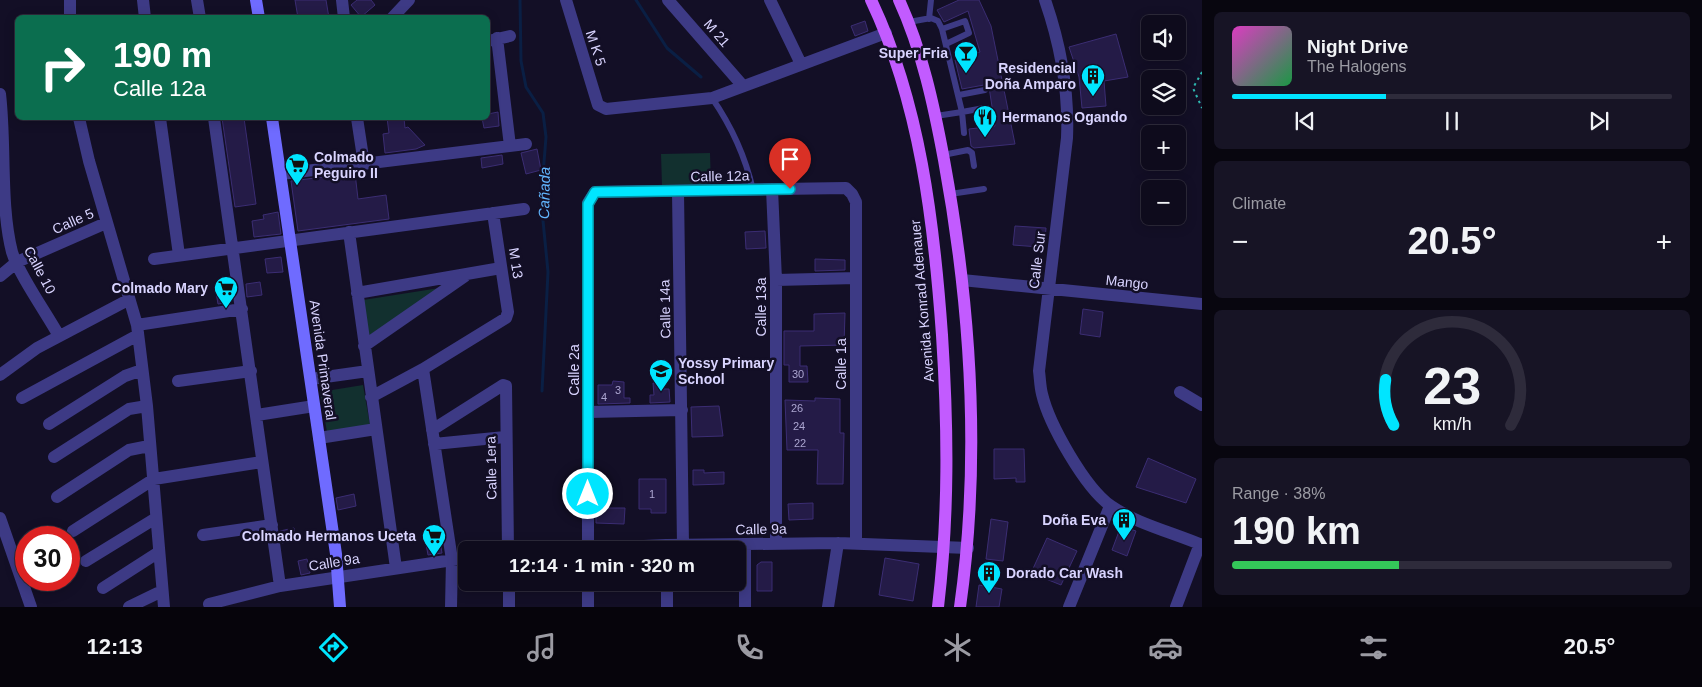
<!DOCTYPE html>
<html lang="en">
<head>
<meta charset="utf-8">
<style>
	:root { --surface:#0e0b1c; --page:#171425; --text:#f1f3f6; --muted:#9b9ba3; --line:#2e2b3b; --accent:#00e5ff }
	body { margin:0; font-family:Arial,sans-serif; background:var(--page); color:var(--text); height:100vh; display:flex; flex-direction:column; font-size:19px; white-space:nowrap }
	* { box-sizing:border-box; margin:0 }
	p { font-size:16px; color:var(--muted) }
	.icon { flex:none; width:28px; height:28px; fill:none; stroke:currentColor; stroke-width:2; stroke-linecap:round; stroke-linejoin:round }
	.map { position:relative; flex:1; overflow:hidden }
	.panel { display:flex; flex-direction:column; gap:12px; padding:12px; background:#08060f; width:500px }
	.panel>* { flex:none }
	.guide { position:absolute; left:15px; top:15px; width:475px; height:105px; border-radius:8px; box-shadow:0 2px 12px #0003,0 0 0 1px var(--line); background:#0b6e4f; color:#fff; overflow:hidden }
	.fabs { position:absolute; left:1141px; top:15px; display:grid; gap:10px }
	.fabs a { display:grid; place-items:center; width:45px; height:45px; border-radius:8px; background:var(--surface); box-shadow:0 2px 12px #0003,0 0 0 1px var(--line); font-size:25px }
	.speed { position:absolute; left:15px; top:526px; display:flex; gap:10px; font-size:25px; font-weight:700; text-align:center }
	.speed>* { display:grid; place-content:center; width:65px; height:65px; border-radius:50%; background:var(--surface); box-shadow:0 2px 12px #0003,0 0 0 1px var(--line); line-height:1 }
	.speed .limit { border:8px solid #d22; background:#fff; color:#111 }
	.pin { position:absolute; display:grid; place-items:center; width:42px; height:42px; color:#fff; margin:-51px -21px; border-radius:50% 50% 50% 0; rotate:-45deg; box-shadow:0 0 5px #0007 }
	.pin .icon { rotate:45deg }
	.me { position:absolute; width:55px; margin:-28px; rotate:0deg; stroke-linejoin:round; filter:drop-shadow(0 0 4px #0008) }
	.turn { display:flex; align-items:center; gap:18px; height:105px; padding:0 15px; font-size:22px }
	.turn .icon { width:65px; height:65px; stroke-width:2.5 }
	.turn b { display:block; font-size:35px; line-height:42px }
	.big { font-size:38px; font-weight:600; line-height:1.1 }
	.panel .tile { flex:1; display:flex; flex-direction:column; justify-content:center; gap:8px; min-width:0; padding:0 18px; border-radius:8px; background:var(--page) }
	.panel .dial { align-items:center; gap:0 }
	.dial svg { height:130px; overflow:visible; fill:none; stroke:var(--line); stroke-width:7; stroke-linecap:round; text-anchor:middle }
	.dial text { fill:var(--text); stroke:none }
	.song { display:flex; align-items:center; gap:15px }
	.cover { width:60px; height:60px; border-radius:8px; background:linear-gradient(135deg,hsl(310 70% 55%),hsl(140 70% 35%)) }
	.played { height:5px; border-radius:2px; background:linear-gradient(90deg,var(--accent) 35%,var(--line) 35%) }
	.keys { display:flex; justify-content:space-around; direction:ltr }
	.heat { display:flex; justify-content:space-between; align-items:center; font-size:28px; direction:ltr }
	.charge { height:8px; border-radius:4px; background:linear-gradient(90deg,#34c759 38%,var(--line) 0) }
	.trip { position:absolute; left:458px; top:541px; width:288px; height:50px; border-radius:8px; background:var(--surface); box-shadow:0 2px 12px #0003,0 0 0 1px var(--line); font-weight:600; line-height:50px; text-align:center }
	.tab-bar { display:flex; height:80px; justify-content:space-around; align-items:center; background:#06040b; color:var(--muted) }
	.tab-bar .icon { width:35px; height:35px }
	.tab-bar .selected { color:var(--accent) }
	.tab-bar b { font-size:22px; color:var(--text) }
	main { display:flex; flex:1; min-height:0 }
	.map>svg:first-child { display:block }
	.green { fill:#12302f }
	.lines { fill:none; stroke-linecap:round; stroke-linejoin:round }
	.stream { stroke:#0a1f44; stroke-width:3 }
	.building { fill:#241b47; stroke:#3b2d73 }
	.path { stroke:#2fb8b0; stroke-width:2; stroke-dasharray:2.5 4; stroke-linecap:butt }
	.lane { stroke:#3d3a85; stroke-width:6 }
	.street { stroke:#3d3a85; stroke-width:12 }
	.secondary { stroke:#6f6bff; stroke-width:12 }
	.primary { stroke:#c25bff; stroke-width:12 }
	.route-casing { stroke:#0095a6; stroke-width:12 }
	.route { stroke:#00e5ff; stroke-width:9 }
	.labels { text-anchor:middle; dominant-baseline:central; stroke-width:5; stroke-linejoin:round; paint-order:stroke }
	.number-label { font-size:11px; fill:#aca6d1 }
	.street-label { font-size:14px; fill:#d9d4ff; stroke:#130f26 }
	.poi-label { font-size:14px; font-weight:bold; fill:#d9d4ff; stroke:#130f26; text-anchor:end }
	.water-label { font-size:15px; font-style:italic; fill:#62b6ff; stroke:#130f26 }
</style>
</head>
<body>
<main>
<div class="map">
<svg width="1202" height="607" viewBox="0 0 1202 607">
	<rect width="100%" height="100%" fill="#130f26"/>
	<!-- green -->
	<path class="green" d="M710,153l1,32 -49,1 -1,-32z
		M446,287l-78,49 -5,-36z
		M363,385l7,40 -43,7 -7,-40z"/>
	<g class="lines">
		<!-- stream -->
		<path class="stream" d="M520,0l1,61 5,26 17,26 3,24 -5,63 7,72 -6,119
			M636,0l31,48 34,29"/>
	</g>
	<!-- building -->
	<path class="building" d="M295,0h31l3,18h-31z
		M357,0h14l4,5 -14,12 -10,-12z
		M959,0h20l12,26 24,118 -41,4 -3,-2 -2,-17 26,-3 -6,-39 -5,-2 -22,4 -7,-29 25,-8 -12,-41 -24,11 -7,-12z
		M865,21l3,10 -13,5 -4,-10z
		M1116,34l12,43 -24,4 2,25 -24,2 -3,-31 -10,-30z
		M498,112l1,14 -15,2 -2,-10h6v-4z
		M222,118h22l12,86 -21,3z
		M387,118h17l1,10 3,-1 17,18 -9,4 -31,4 -2,-19 6,-1z
		M537,149l4,21 -15,4 -5,-21z
		M502,155l1,9 -21,4 -1,-10z
		M355,173l3,26 28,-4 3,24 -91,12 -7,-50z
		M278,212l3,22 -27,3 -2,-16 12,-2 -1,-4z
		M1015,226l31,2 -1,12 -5,-1 -1,8 -26,-2z
		M765,231l1,17 -20,1 -1,-17z
		M281,257l2,15 -16,1 -2,-14z
		M815,259l30,1v10l-30,1z
		M260,282l2,13 -15,2 -1,-13z
		M228,284l3,18 -13,2 -3,-18z
		M1083,309l20,3 -3,25 -20,-3z
		M845,313l-1,32 -44,1v20h7l1,16h-19v-17h-5v-34h30v-17z
		M613,381l11,1v16h6v5l-32,1v-19h14z
		M653,383h10v6h6l1,13 -20,1v-8h4z
		M815,398l25,1v34h4l-1,51h-26l1,-34h-31l-2,-50 30,1z
		M719,406l4,30 -31,1 -1,-30z
		M994,449h30l1,33h-9v-4l-22,1z
		M1148,458l48,21 -10,24 -50,-16z
		M693,470h11v3l20,-1v12l-31,1z
		M639,479h27v34h-15v-4h-12z
		M354,494l2,12 -18,4 -2,-12z
		M813,503v16l-24,1 -1,-16z
		M596,508h29l-1,16 -28,-1z
		M991,519l17,3 -5,39 -17,-2z
		M1121,526l15,5 -9,25 -15,-6z
		M294,528l2,12 -14,3 -2,-12z
		M439,536l3,17 -14,2 -3,-17z
		M1047,538l30,13 -16,34 -30,-12z
		M885,558l34,6 -6,37 -34,-6z
		M307,559l3,14 -9,2 -3,-14z
		M761,562h11v29h-15v-26z
		M979,585l23,4 -3,18h-23z"/>
	<g class="lines">
		<!-- path -->
		<path class="path" d="M1202,72l-9,16 9,20"/>
		<!-- lane -->
		<path class="lane" d="M929,19l2,-19
			M909,22l22,-4 7,3 4,8 20,83 -26,4
			M942,29l23,-8 4,12 -23,11
			M959,95l26,-5
			M712,98c20,29 33,57 41,92
			M964,133l-2,-21 22,-4
			M943,155l25,-5 4,3 2,13
			M950,194l34,-5"/>
		<!-- street -->
		<path class="street" d="M70,0v18
			M143,0l2,18
			M197,0l3,18
			M342,0l2,18
			M566,0l32,105 8,4 106,-11 174,-65
			M668,0l75,86
			M770,0l31,64
			M1045,0c16,46 24,89 22,138l-28,233c1,7 1,15 3,23 7,30 43,94 69,112 24,17 63,27 91,39
			M392,18l17,-18
			M497,38l13,108
			M488,41l22,-5
			M0,94c6,50 0,111 12,158 7,23 35,62 47,84
			M79,118l10,43 48,164 10,81 17,201
			M160,118l19,137
			M214,118l66,468
			M357,118l7,46
			M281,174l245,-30
			M772,189l4,91v264
			M678,192l5,353
			M349,232l47,336
			M154,259l370,-50
			M0,276l17,-14 89,-39
			M776,280l80,-2
			M962,280l240,24
			M357,293l144,-25
			M137,325l105,-16
			M364,346l101,-70
			M423,369l29,191 -1,47
			M0,375l37,-27 91,-48
			M311,379l57,-8
			M178,381l73,-10
			M1180,392l22,13
			M371,397l52,-28 83,-51 2,-6 -15,-99
			M22,398l116,-63
			M589,412l93,-2
			M257,415l57,-9
			M49,424l76,-48 17,-6
			M432,430l71,-45 3,1 2,164
			M319,438l57,-9
			M434,444l71,-7
			M54,457l75,-48 18,-3
			M57,497l72,-47 20,-4
			M0,518l31,89
			M73,531l81,-52 108,-17
			M203,535l69,-10
			M745,545v62
			M555,550l111,-5 172,-2 130,5
			M588,550v-347l7,-11 251,-4 6,6 4,8v341
			M86,561l70,-43
			M509,582v25
			M588,582v25
			M667,582v25
			M103,588l56,-36
			M209,604l71,-18 186,-28
			M129,607l33,-16
			M828,607l10,-64
			M1069,607l41,-101
			M1176,607l24,-63"/>
		<!-- secondary -->
		<path class="secondary" d="M256,0l3,18
			M272,118l64,436 4,53"/>
		<!-- primary -->
		<path class="primary" d="M871,0c49,103 63,222 71,335 6,93 7,179 -4,272
			M899,0c23,50 35,106 45,160 27,147 37,299 16,447"/>
	</g>
	<g class="lines">
		<!-- route casing -->
		<g class="route-casing">
			<path id="route" d="M588,494v-290l7,-12 195,-3"/>
		</g>
		<!-- route -->
		<use href="#route" class="route"/>
	</g>
	<!-- icons -->
	<defs>
		<g id="bar-pin" transform="scale(1.25)"><path d="M0 17L-7.5 6A9.5 9.5 0 1 1 7.5 6Z" fill="#00e5ff" stroke="#130f26"/><path d="M-6-5H6L.8 .8V4.5H3.5V6h-7V4.5H-.8V.8Z" fill="#111"/></g>
		<g id="building-pin" transform="scale(1.25)"><path d="M0 17L-7.5 6A9.5 9.5 0 1 1 7.5 6Z" fill="#00e5ff" stroke="#130f26"/><path d="M-4-6H4V6H1V3H-1V6H-4ZM-2.5-4.3h1.7v1.8h-1.7ZM.8-4.3h1.7v1.8H.8ZM-2.5-1h1.7V.8h-1.7ZM.8-1h1.7V.8H.8Z" fill="#111"/></g>
		<g id="restaurant-pin" transform="scale(1.25)"><path d="M0 17L-7.5 6A9.5 9.5 0 1 1 7.5 6Z" fill="#00e5ff" stroke="#130f26"/><path d="M-5-6h1v4h1v-4h1v4h1v-4h1v5L-1.5 .5V6h-2V.5L-5-1ZM5-6V6H3V1.5H1.5Q1.5-4 5-6Z" fill="#111"/></g>
		<g id="supermarket-pin" transform="scale(1.25)"><path d="M0 17L-7.5 6A9.5 9.5 0 1 1 7.5 6Z" fill="#00e5ff" stroke="#130f26"/><path d="M-6-5.5h2.5l.6 2H6L4.5 2H-2.5L-4.4-4H-6ZM-1.5 3.2a1.3 1.3 0 1 0 .1 0ZM3 3.2a1.3 1.3 0 1 0 .1 0Z" fill="#111"/></g>
		<g id="school-pin" transform="scale(1.25)"><path d="M0 17L-7.5 6A9.5 9.5 0 1 1 7.5 6Z" fill="#00e5ff" stroke="#130f26"/><path d="M0-5L7-2L0 1L-7-2ZM-4 1L0 2.5L4 1V4Q0 6-4 4Z" fill="#111"/></g>
	</defs>
	<g fill-rule="evenodd">
		<use href="#bar-pin" x="966" y="53"/>
		<use href="#building-pin" x="1093" y="76"/>
		<use href="#restaurant-pin" x="985" y="117"/>
		<use href="#supermarket-pin" x="297" y="165"/>
		<use href="#supermarket-pin" x="226" y="288"/>
		<use href="#school-pin" x="661" y="371"/>
		<use href="#building-pin" x="1124" y="520"/>
		<use href="#supermarket-pin" x="434" y="536"/>
		<use href="#building-pin" x="989" y="573"/>
	</g>
	<g class="labels">
		<!-- number labels -->
		<g class="number-label">
			<text x="798" y="374">30</text>
			<text x="618" y="390">3</text>
			<text x="604" y="397">4</text>
			<text x="797" y="408">26</text>
			<text x="799" y="426">24</text>
			<text x="800" y="443">22</text>
			<text x="652" y="494">1</text>
		</g>
		<!-- street labels -->
		<g class="street-label">
			<text transform="translate(717 33) rotate(49)">M 21</text>
			<text transform="translate(596 48) rotate(72)">M K 5</text>
			<text transform="translate(720 176) rotate(-1)">Calle 12a</text>
			<text transform="translate(73 221) rotate(-24)">Calle 5</text>
			<text transform="translate(1037 260) rotate(-83)">Calle Sur</text>
			<text transform="translate(516 263) rotate(81)">M 13</text>
			<text transform="translate(40 270) rotate(62)">Calle 10</text>
			<text transform="translate(1127 282) rotate(6)">Mango</text>
			<text transform="translate(922 301) rotate(-95)">Avenida Konrad Adenauer</text>
			<text transform="translate(761 307) rotate(-90)">Calle 13a</text>
			<text transform="translate(665 309) rotate(-91)">Calle 14a</text>
			<text transform="translate(323 360) rotate(82)">Avenida Primaveral</text>
			<text transform="translate(841 364) rotate(-90)">Calle 1a</text>
			<text transform="translate(574 370) rotate(-90)">Calle 2a</text>
			<text transform="translate(491 468) rotate(-91)">Calle 1era</text>
			<text transform="translate(761 529) rotate(-1)">Calle 9a</text>
			<text transform="translate(334 562) rotate(-9)">Calle 9a</text>
		</g>
		<!-- poi labels -->
		<g class="poi-label">
			<text x="948" y="53">Super Fria</text>
			<text x="1076" y="68">Residencial<tspan x="1076" dy="16">Doña Amparo</tspan></text>
			<text x="1002" y="117" text-anchor="start">Hermanos Ogando</text>
			<text x="314" y="157" text-anchor="start">Colmado<tspan x="314" dy="16">Peguiro II</tspan></text>
			<text x="208" y="288">Colmado Mary</text>
			<text x="678" y="363" text-anchor="start">Yossy Primary<tspan x="678" dy="16">School</tspan></text>
			<text x="1106" y="520">Doña Eva</text>
			<text x="416" y="536">Colmado Hermanos Uceta</text>
			<text x="1006" y="573" text-anchor="start">Dorado Car Wash</text>
		</g>
		<!-- water labels -->
		<g class="water-label">
			<text transform="translate(544 193) rotate(-89)">Cañada</text>
		</g>
	</g>
</svg>
<div class="fabs">
<a><svg class="icon" aria-label="sound" viewBox="0 0 24 24"><path d="M4 9h4l5-4v14l-5-4H4zM17 9q2 3 0 6"/></svg></a>
<a><svg class="icon" aria-label="layers" viewBox="0 0 24 24"><path d="M12 4l9 5-9 5-9-5zM3 14l9 5 9-5"/></svg></a>
<a>+</a>
<a>−</a>
</div>
<div class="speed"><div class="limit">30</div></div>
<div class="pin" style="left:790px;top:189px;background:#d93025"><svg class="icon" aria-label="arrive" viewBox="0 0 24 24"><path d="M6 21V4h12l-3 4 3 4H6"/></svg></div>
<svg class="me" style="left:588px;top:494px" viewBox="-20 -20 40 40"><circle r="17" fill="#00e5ff" stroke="#fff" stroke-width="3"/><path d="M0-11L8 9 0 5-8 9z" fill="#fff"/></svg>
<div class="trip">12:14 · 1 min · 320 m</div>
<div class="guide">
<div class="turn"><svg class="icon" aria-label="right" viewBox="0 0 24 24"><path d="M7 20v-9h11M14 6l5 5-5 5"/></svg><div><b>190 m</b>Calle 12a</div></div>
</div>
</div>
<section class="panel">
<div class="tile">
<div class="song"><i class="cover"></i><div><b>Night Drive</b><p>The Halogens</p></div></div>
<div class="played"></div>
<div class="keys"><svg class="icon" aria-label="previous" viewBox="0 0 24 24"><path d="M18 5L8 12l10 7zM5 5v14"/></svg><svg class="icon" aria-label="pause" viewBox="0 0 24 24"><path d="M8 5v14M16 5v14"/></svg><svg class="icon" aria-label="next" viewBox="0 0 24 24"><path d="M6 5l10 7-10 7zM19 5v14"/></svg></div>
</div>
<div class="tile"><p>Climate</p>
<div class="heat"><a>−</a><b class="big">20.5°</b><a>+</a></div>
</div>
<div class="tile dial"><svg viewBox="0 0 100 80">
<path d="M14 69A42 42 0 1 1 86 69"/>
<path d="M14 69A42 42 0 0 1 9 41" stroke="#00e5ff"/>
<text x="50" y="56" font-size="32" font-weight="700">23</text>
<text x="50" y="72" font-size="11">km/h</text>
</svg></div>
<div class="tile"><p>Range · 38%</p><b class="big">190 km</b><div class="charge"></div></div>
</section>
</main>
<nav class="tab-bar">
<b>12:13</b>
<svg class="icon selected" aria-label="directions" viewBox="0 0 24 24"><path d="M12 3l9 9-9 9-9-9zM9 14v-3h6M13 9l2 2-2 2"/></svg>
<svg class="icon" aria-label="music" viewBox="0 0 24 24"><path d="M9 18V5l10-2v13"/><circle cx="6" cy="18" r="3"/><circle cx="16" cy="16" r="3"/></svg>
<svg class="icon" aria-label="phone" viewBox="0 0 24 24"><path d="M5 4h4l2 5-3 2q2 4 5 5l2-3 5 2v4C11 20 4 13 5 4z"/></svg>
<svg class="icon" aria-label="climate" viewBox="0 0 24 24"><path d="M12 3v18M4 7l16 10M4 17L20 7"/></svg>
<svg class="icon" aria-label="car" viewBox="0 0 24 24"><path d="M5 17H2v-5l4-1 3-4h7l3 4 3 1v5h-3M9 17h6M6 11h13"/><circle cx="7" cy="17" r="2"/><circle cx="17" cy="17" r="2"/></svg>
<svg class="icon" aria-label="filters" viewBox="0 0 24 24"><path d="M4 7h16M4 17h16"/><circle cx="9" cy="7" r="2"/><circle cx="15" cy="17" r="2"/></svg>
<b>20.5°</b>
</nav>
</body>
</html>
